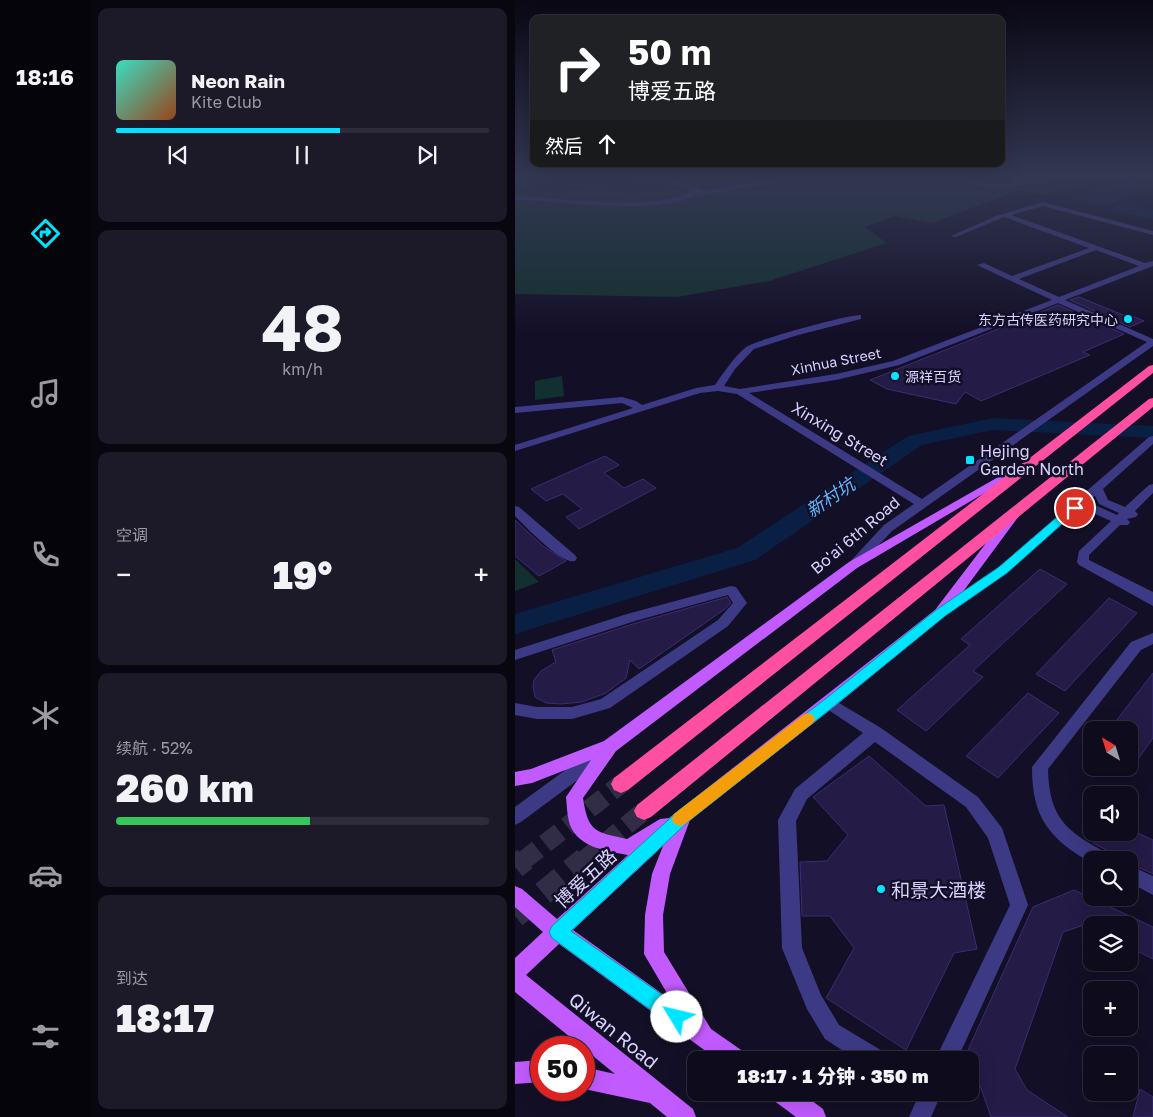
<!DOCTYPE html>
<html lang="zh">
<head>
<meta charset="utf-8">
<style>
	:root { --surface:#0e0b1c; --page:#1c1929; --text:#f1f3f6; --muted:#9b9ba3; --line:#2e2b3b; --accent:#00e5ff }
	body { margin:0; font-family:"Golos Text","Noto Sans SC",sans-serif; background:var(--page); color:var(--text); height:100vh; display:flex; flex-direction:column; font-size:19px; white-space:nowrap }
	* { box-sizing:border-box; margin:0 }
	p { font-size:16px; color:var(--muted) }
	.icon { flex:none; width:28px; height:28px; fill:none; stroke:currentColor; stroke-width:2; stroke-linecap:round; stroke-linejoin:round }
	.map { position:relative; flex:1; overflow:hidden }
	.panel { display:flex; flex-direction:column; gap:8px; padding:8px; background:#08060f; width:425px }
	.panel>* { flex:none }
	.banner { position:absolute; left:15px; top:15px; width:475px; height:152px; border-radius:10px; box-shadow:0 5px 20px #0002,0 0 0 1px var(--line); background:#202124; color:#fff; overflow:hidden }
	.needle { width:32px; rotate:322deg }
	.buttons { position:absolute; left:568px; top:721px; display:grid; gap:10px }
	.buttons a { display:grid; place-items:center; width:55px; height:55px; border-radius:10px; background:var(--surface); box-shadow:0 5px 20px #0002,0 0 0 1px var(--line); font-size:25px }
	.speed { position:absolute; left:15px; top:1036px; display:flex; gap:10px; font-size:25px; font-weight:700; text-align:center }
	.speed>* { display:grid; place-content:center; width:65px; height:65px; border-radius:50%; background:var(--surface); box-shadow:0 5px 20px #0002,0 0 0 1px var(--line); line-height:1 }
	.speed .limit { border:8px solid #d22; background:#fff; color:#111 }
	.pin { position:absolute; display:grid; place-items:center; width:42px; height:42px; color:#fff; margin:-21px; border:2px solid #fff; border-radius:50%; box-shadow:0 1px 5px #0007 }
	.me { position:absolute; width:55px; margin:-28px; rotate:306deg; stroke-linejoin:round; filter:drop-shadow(0 0 4px #0008) }
	.turn { display:flex; align-items:center; gap:18px; height:105px; padding:0 15px; font-size:22px }
	.turn .icon { width:65px; height:65px; stroke-width:2.5 }
	.turn b { display:block; font-size:35px; line-height:42px }
	.then { display:flex; align-items:center; height:48px; padding:0 15px; background:#0003; gap:10px; font-size:19px }
	.big { font-size:38px; font-weight:800; line-height:1.1 }
	.panel .tile { flex:1; display:flex; flex-direction:column; justify-content:center; gap:8px; min-width:0; padding:0 18px; border-radius:10px; background:var(--page) }
	.panel .dial { align-items:center; gap:0 }
	.dial b { font-size:65px; line-height:1 }
	.song { display:flex; align-items:center; gap:15px }
	.cover { width:60px; height:60px; border-radius:8px; background:linear-gradient(135deg,hsl(170 70% 55%),hsl(20 70% 35%)) }
	.played { height:5px; border-radius:2px; background:linear-gradient(90deg,var(--accent) 60%,var(--line) 60%) }
	.keys { display:flex; justify-content:space-around; direction:ltr }
	.heat { display:flex; justify-content:space-between; align-items:center; font-size:28px; direction:ltr }
	.charge { height:8px; border-radius:4px; background:linear-gradient(90deg,#34c759 52%,var(--line) 0) }
	.trip { position:absolute; left:172px; top:1051px; width:292px; height:50px; border-radius:10px; background:var(--surface); box-shadow:0 5px 20px #0002,0 0 0 1px var(--line); font-weight:800; line-height:50px; text-align:center }
	main { display:flex; flex:1; min-height:0 }
	.tab-bar { display:flex; flex-direction:column; width:90px; justify-content:space-around; align-items:center; background:#06040b; color:var(--muted) }
	.tab-bar .icon { width:35px; height:35px }
	.tab-bar .current { color:var(--accent) }
	.tab-bar b { font-size:22px; color:var(--text) }
	.map>svg:first-child { display:block }
	.green { fill:#12302f }
	.water { fill:#0a1f44 }
	.lines { fill:none; stroke-linecap:round; stroke-linejoin:round }
	.river { fill:#0a1f44; fill-rule:evenodd }
	.building { fill:#241b47; stroke:#3b2d73 }
	.highway-tunnel-far1 { stroke:#312d47; stroke-width:19; stroke-dasharray:19 9; stroke-linecap:butt }
	.highway-tunnel { stroke:#312d47; stroke-width:24; stroke-dasharray:24 12; stroke-linecap:butt }
	.minor { fill:#3d3a85; fill-rule:evenodd }
	.major { fill:#c25bff; fill-rule:evenodd }
	.highway { fill:#ff4fa3; fill-rule:evenodd }
	.route { fill:#00e5ff; stroke:#0095a6 }
	.slow { fill:#f59e0b }
	.poi-dot { fill:#00e5ff; stroke:#130f26; stroke-width:2 }
	.labels { text-anchor:middle; dominant-baseline:central; stroke-width:5; stroke-linejoin:round; paint-order:stroke }
	.far-poi-label { font-size:14px; fill:#d9d4ff; stroke:#130f26; text-anchor:end }
	.far-street-label { font-size:14px; fill:#d9d4ff; stroke:#130f26 }
	.street-label { font-size:16px; fill:#d9d4ff; stroke:#130f26 }
	.poi-label { font-size:16px; fill:#d9d4ff; stroke:#130f26; text-anchor:start }
	.water-label { font-size:18px; font-style:italic; fill:#62b6ff; stroke:#130f26 }
	.near-street-label { font-size:19px; fill:#d9d4ff; stroke:#130f26 }
	.near-poi-label { font-size:19px; fill:#d9d4ff; stroke:#130f26; text-anchor:start }
</style>
</head>
<body>
<main>
<nav class="tab-bar">
<b>18:16</b>
<svg class="icon current" aria-label="directions" viewBox="0 0 24 24"><path d="M12 3l9 9-9 9-9-9zM9 14v-3h6M13 9l2 2-2 2"/></svg>
<svg class="icon" aria-label="music" viewBox="0 0 24 24"><path d="M9 18V5l10-2v13"/><circle cx="6" cy="18" r="3"/><circle cx="16" cy="16" r="3"/></svg>
<svg class="icon" aria-label="phone" viewBox="0 0 24 24"><path d="M5 4h4l2 5-3 2q2 4 5 5l2-3 5 2v4C11 20 4 13 5 4z"/></svg>
<svg class="icon" aria-label="climate" viewBox="0 0 24 24"><path d="M12 3v18M4 7l16 10M4 17L20 7"/></svg>
<svg class="icon" aria-label="car" viewBox="0 0 24 24"><path d="M5 17H2v-5l4-1 3-4h7l3 4 3 1v5h-3M9 17h6M6 11h13"/><circle cx="7" cy="17" r="2"/><circle cx="17" cy="17" r="2"/></svg>
<svg class="icon" aria-label="filters" viewBox="0 0 24 24"><path d="M4 7h16M4 17h16"/><circle cx="9" cy="7" r="2"/><circle cx="15" cy="17" r="2"/></svg>
</nav>
<section class="panel">
<div class="tile">
<div class="song"><i class="cover"></i><div><b>Neon Rain</b><p>Kite Club</p></div></div>
<div class="played"></div>
<div class="keys"><svg class="icon" aria-label="previous" viewBox="0 0 24 24"><path d="M18 5L8 12l10 7zM5 5v14"/></svg><svg class="icon" aria-label="pause" viewBox="0 0 24 24"><path d="M8 5v14M16 5v14"/></svg><svg class="icon" aria-label="next" viewBox="0 0 24 24"><path d="M6 5l10 7-10 7zM19 5v14"/></svg></div>
</div>
<div class="tile dial"><b>48</b><p>km/h</p></div>
<div class="tile"><p>空调</p>
<div class="heat"><a>−</a><b class="big">19°</b><a>+</a></div>
</div>
<div class="tile"><p>续航 · 52%</p><b class="big">260 km</b><div class="charge"></div></div>
<div class="tile"><p>到达</p><b class="big">18:17</b></div>
</section>
<div class="map">
<svg width="638" height="1117" viewBox="0 0 638 1117">
	<rect width="100%" height="100%" fill="#130f26"/>
	<!-- green -->
	<path class="green" d="M0,176h595l-65,19 -26,-5 -87,33 -38,-7 -29,11 22,16 -118,38 -92,16 -162,-3z
		M47,376l2,20 -29,4v-19z
		M0,559l24,23 -24,9z"/>
	<!-- water -->
	<path class="water" d="M67,176h47l-1,5c12,13 36,0 52,6l-44,6 -34,-4 -87,3v-7c12,0 22,3 35,1v-3z
		M628,176h10v11l-48,19 -36,-9z
		M609,203l29,7v10l-42,-10z"/>
	<g class="lines">
		<!-- river -->
		<path class="river" d="M478,418l160,8v12l-160,-8 -71,15 -167,115 -240,74v-20l222,-66 171,-112z"/>
	</g>
	<!-- building -->
	<path class="building" d="M564,297l44,18 4,-1 17,7 -14,6 -60,-27z
		M543,305l66,29 -41,18 7,3 -109,46 -16,-9 -9,12 -69,-15 -17,-9z
		M90,456l14,9 -15,8 20,15 19,-9 13,9 -77,41 -13,-12 16,-8 -19,-15 -17,7 -15,-12z
		M0,520l28,26 23,15 -27,15 -24,-20z
		M525,569l27,15 -94,87 10,6 -57,54 -29,-21 73,-65 -9,-6z
		M212,597l4,6 -6,6 -86,60 -9,-9 -4,18 -20,15 -24,9 -21,2 -15,-1 -11,-6 -2,-11 1,-6 7,-9 15,-9 -4,-12 84,-27z
		M594,598l28,15 -72,78 -29,-17z
		M638,673v65l-24,34v-42h-20z
		M513,693l31,20 -61,65 -32,-22z
		M354,756l57,50 18,-1 33,144 -23,4 -48,97 -80,-52 28,-50 -24,-32h-28l-2,-54 27,-1 21,-26 -35,-38z
		M614,829l24,11v34l-24,-11v-3h-11l-5,-2 -3,-6 -17,-9 4,-11h32z
		M559,890l79,37v32l-24,-12v-22h-38v4l-7,-4 -21,7 -48,137 12,21 41,27h-77l-20,-57 -4,-8 66,-145z
		M625,1089l13,8v20h-20z"/>
	<g class="lines">
		<!-- highway-tunnel-far1 -->
		<path class="highway-tunnel-far1" d="M8,861l98,-77
			M68,861l61,-50"/>
		<!-- highway-tunnel -->
		<path class="highway-tunnel" d="M0,867l10,-8
			M0,916l70,-57"/>
		<!-- minor -->
		<path class="minor" d="M130,176h11l45,13v2l92,-15 62,3 30,-3 -30,7 -54,-4 -107,17c-35,20 -136,4 -179,4v-4c48,1 138,18 179,-6z
			M425,176h13l36,8 64,-8 -9,6 -55,6z
			M528,202l110,29v4l-110,-29 -32,9 134,48 8,-2v5l-88,34 88,39v7l-261,185 -35,37 -4,1 -6,-4 37,-40 30,-21 -177,-110 -19,-3 -18,2 -185,58v-6l118,-37 -11,-5 -107,10v-6l107,-10 14,4 6,4 54,-17 19,-3c9,-13 19,-28 31,-38 9,-7 104,-33 115,-32v4l-63,16 -44,14 -19,20 -11,17 16,3 96,-15 57,-13 159,-61 -75,-35 7,-2 28,13 77,-28 -85,-31 -48,20 -5,-1 45,-20zM581,250l43,16 -80,31 -40,-18zM543,303l89,39 -225,157 -173,-106 87,-13 63,-15z
			M638,436v8l-50,45 5,11 17,7 24,-22 4,-1v9l-18,18 3,3 -2,3 -9,2 3,3 -2,3h-8l-31,30v5l64,32v14l-74,-41 -2,-3 2,-11 32,-30 -18,-8 -19,1 -67,59 -62,43h-10l-2,-3 2,-3 64,-43 150,-130zM580,496l4,8 20,9 -2,2 -22,-10 -12,1z
			M0,506l4,1 56,48 2,3 -2,3c-13,4 -49,-34 -60,-45z
			M216,586l5,1 11,16 -19,23 -118,82 -38,11h-35l-22,-4v-12l22,4h35l29,-8 117,-79 15,-17 -5,-8 -93,26 -120,39v-10l112,-36z
			M638,633v11l-12,6 -93,119c1,50 19,63 61,85l3,6h-21v3c-42,-25 -59,-45 -59,-96l99,-125z
			M314,697l52,31 97,69 24,31 26,77 -71,155h-22l75,-155 -22,-67 -22,-31 -91,-65 -68,57 -11,22 6,127 19,47 18,30 45,27 3,8h-30l-32,-21 -18,-30 -25,-61 -4,-128 17,-31 68,-56 -39,-26 -3,-4 3,-4z
			M89,744l6,2 2,5 -2,5 -89,66 -6,3v-18l83,-61z
			M614,865l24,11v19l-24,-13z
			M405,1092h22l-11,25h-22z"/>
		<!-- major -->
		<path class="major" d="M508,463l4,1 1,2 -1,2 -170,100 -241,183 -33,47c5,34 12,34 44,41l33,-20 9,-1 266,-208 74,-97 4,-1 6,4 -74,100 -111,91 -144,113 -20,54 -7,41 1,37 47,77 33,23 3,8h-29l-159,-116 -33,31 167,134 3,8h-29l-17,-14 -66,-14v-22l31,7 -100,-82v-34l28,-26 -28,-25v-21l7,3 35,30 71,-64c-21,-4 -49,-7 -58,-30 -3,-9 -3,-19 -4,-28l25,-37 -59,23 -17,3v-14l16,-3 73,-28 245,-179zM148,846l-11,28 -7,41 -1,39 27,46 -98,-70z
			M26,1060v22l-26,2v-22z
			M255,1092h30l23,17 3,8h-30l-23,-17z"/>
		<!-- highway -->
		<path class="highway" d="M638,365v8l-525,417 -7,3 -7,-3 -3,-6 3,-6 535,-412z
			M638,398v9l-502,410 -7,3 -7,-3 -3,-6 3,-6 512,-406z"/>
	</g>
	<!-- sky -->
	<linearGradient id="sky" x2="0" y2="1"><stop stop-color="#0a0815"/><stop offset="0.53" stop-color="#333752"/><stop offset="1" stop-color="#333752" stop-opacity="0"/></linearGradient>
	<rect width="638" height="333" fill="url(#sky)"/>
	<!-- route -->
	<path class="route" d="M556,505h7l2,3 -73,65 -62,43 -112,91 -144,114 -118,110 113,79 2,7 -2,7 -7,2 -7,-2 -118,-86 -3,-6 3,-6 126,-115 146,-111 112,-90 63,-43z"/>
	<!-- slow -->
	<path class="slow" d="M293,713l5,2 2,4 -2,4 -128,101 -5,2 -6,-2 -2,-5 2,-5 129,-99z"/>
	<!-- markers -->
	<g class="poi-dot">
		<circle cx="613" cy="319" r="5"/>
		<circle cx="380" cy="376" r="5"/>
		<rect x="450" y="455" width="10" height="10" rx="2.5"/>
		<circle cx="366" cy="889" r="5"/>
	</g>
	<g class="labels">
		<!-- far-poi labels -->
		<g class="far-poi-label">
			<text x="603" y="319">东方古传医药研究中心</text>
			<text x="390" y="376" text-anchor="start">源祥百货</text>
		</g>
		<!-- far-street labels -->
		<g class="far-street-label">
			<text transform="translate(321 361) rotate(-11)">Xinhua Street</text>
		</g>
		<!-- street labels -->
		<g class="street-label">
			<text transform="translate(325 434) rotate(31)">Xinxing Street</text>
			<text transform="translate(340 535) rotate(-40)">Bo'ai 6th Road</text>
		</g>
		<!-- poi labels -->
		<g class="poi-label">
			<text x="465" y="451">Hejing<tspan x="465" dy="18">Garden North</tspan></text>
		</g>
		<!-- water labels -->
		<g class="water-label">
			<text transform="translate(315 497) rotate(-34)">新村坑</text>
		</g>
		<!-- near-street labels -->
		<g class="near-street-label">
			<text transform="translate(70 878) rotate(-43)">博爱五路</text>
			<text transform="translate(99 1030) rotate(39)">Qiwan Road</text>
		</g>
		<!-- near-poi labels -->
		<g class="near-poi-label">
			<text x="376" y="889">和景大酒楼</text>
		</g>
	</g>
</svg>
<div class="buttons">
<a><svg class="needle" viewBox="-14 -14 28 28"><path d="M0-13l5 13h-10z" fill="#e53935"/><path d="M0 13l5-13h-10z" fill="#9b9ba3"/></svg></a>
<a><svg class="icon" aria-label="sound" viewBox="0 0 24 24"><path d="M4 9h4l5-4v14l-5-4H4zM17 9q2 3 0 6"/></svg></a>
<a><svg class="icon" aria-label="search" viewBox="0 0 24 24"><circle cx="10" cy="10" r="6"/><path d="M15 15l6 6"/></svg></a>
<a><svg class="icon" aria-label="layers" viewBox="0 0 24 24"><path d="M12 4l9 5-9 5-9-5zM3 14l9 5 9-5"/></svg></a>
<a>+</a>
<a>−</a>
</div>
<div class="speed"><div class="limit">50</div></div>
<div class="pin" style="left:560px;top:508px;background:#d93025"><svg class="icon" aria-label="arrive" viewBox="0 0 24 24"><path d="M6 21V4h12l-3 4 3 4H6"/></svg></div>
<svg class="me" style="left:162px;top:1017px" viewBox="-20 -20 40 40"><circle r="19" fill="#fff"/><path d="M0-13L10 11 0 6-10 11z" fill="#00e5ff"/></svg>
<div class="trip">18:17 · 1 分钟 · 350 m</div>
<div class="banner">
<div class="turn"><svg class="icon" aria-label="right" viewBox="0 0 24 24"><path d="M7 20v-9h11M14 6l5 5-5 5"/></svg><div><b>50 m</b>博爱五路</div></div>
<div class="then">然后<svg class="icon" aria-label="ahead" viewBox="0 0 24 24"><path d="M12 20V5M6 11l6-6 6 6"/></svg></div>
</div>
</div>
</main>
</body>
</html>
